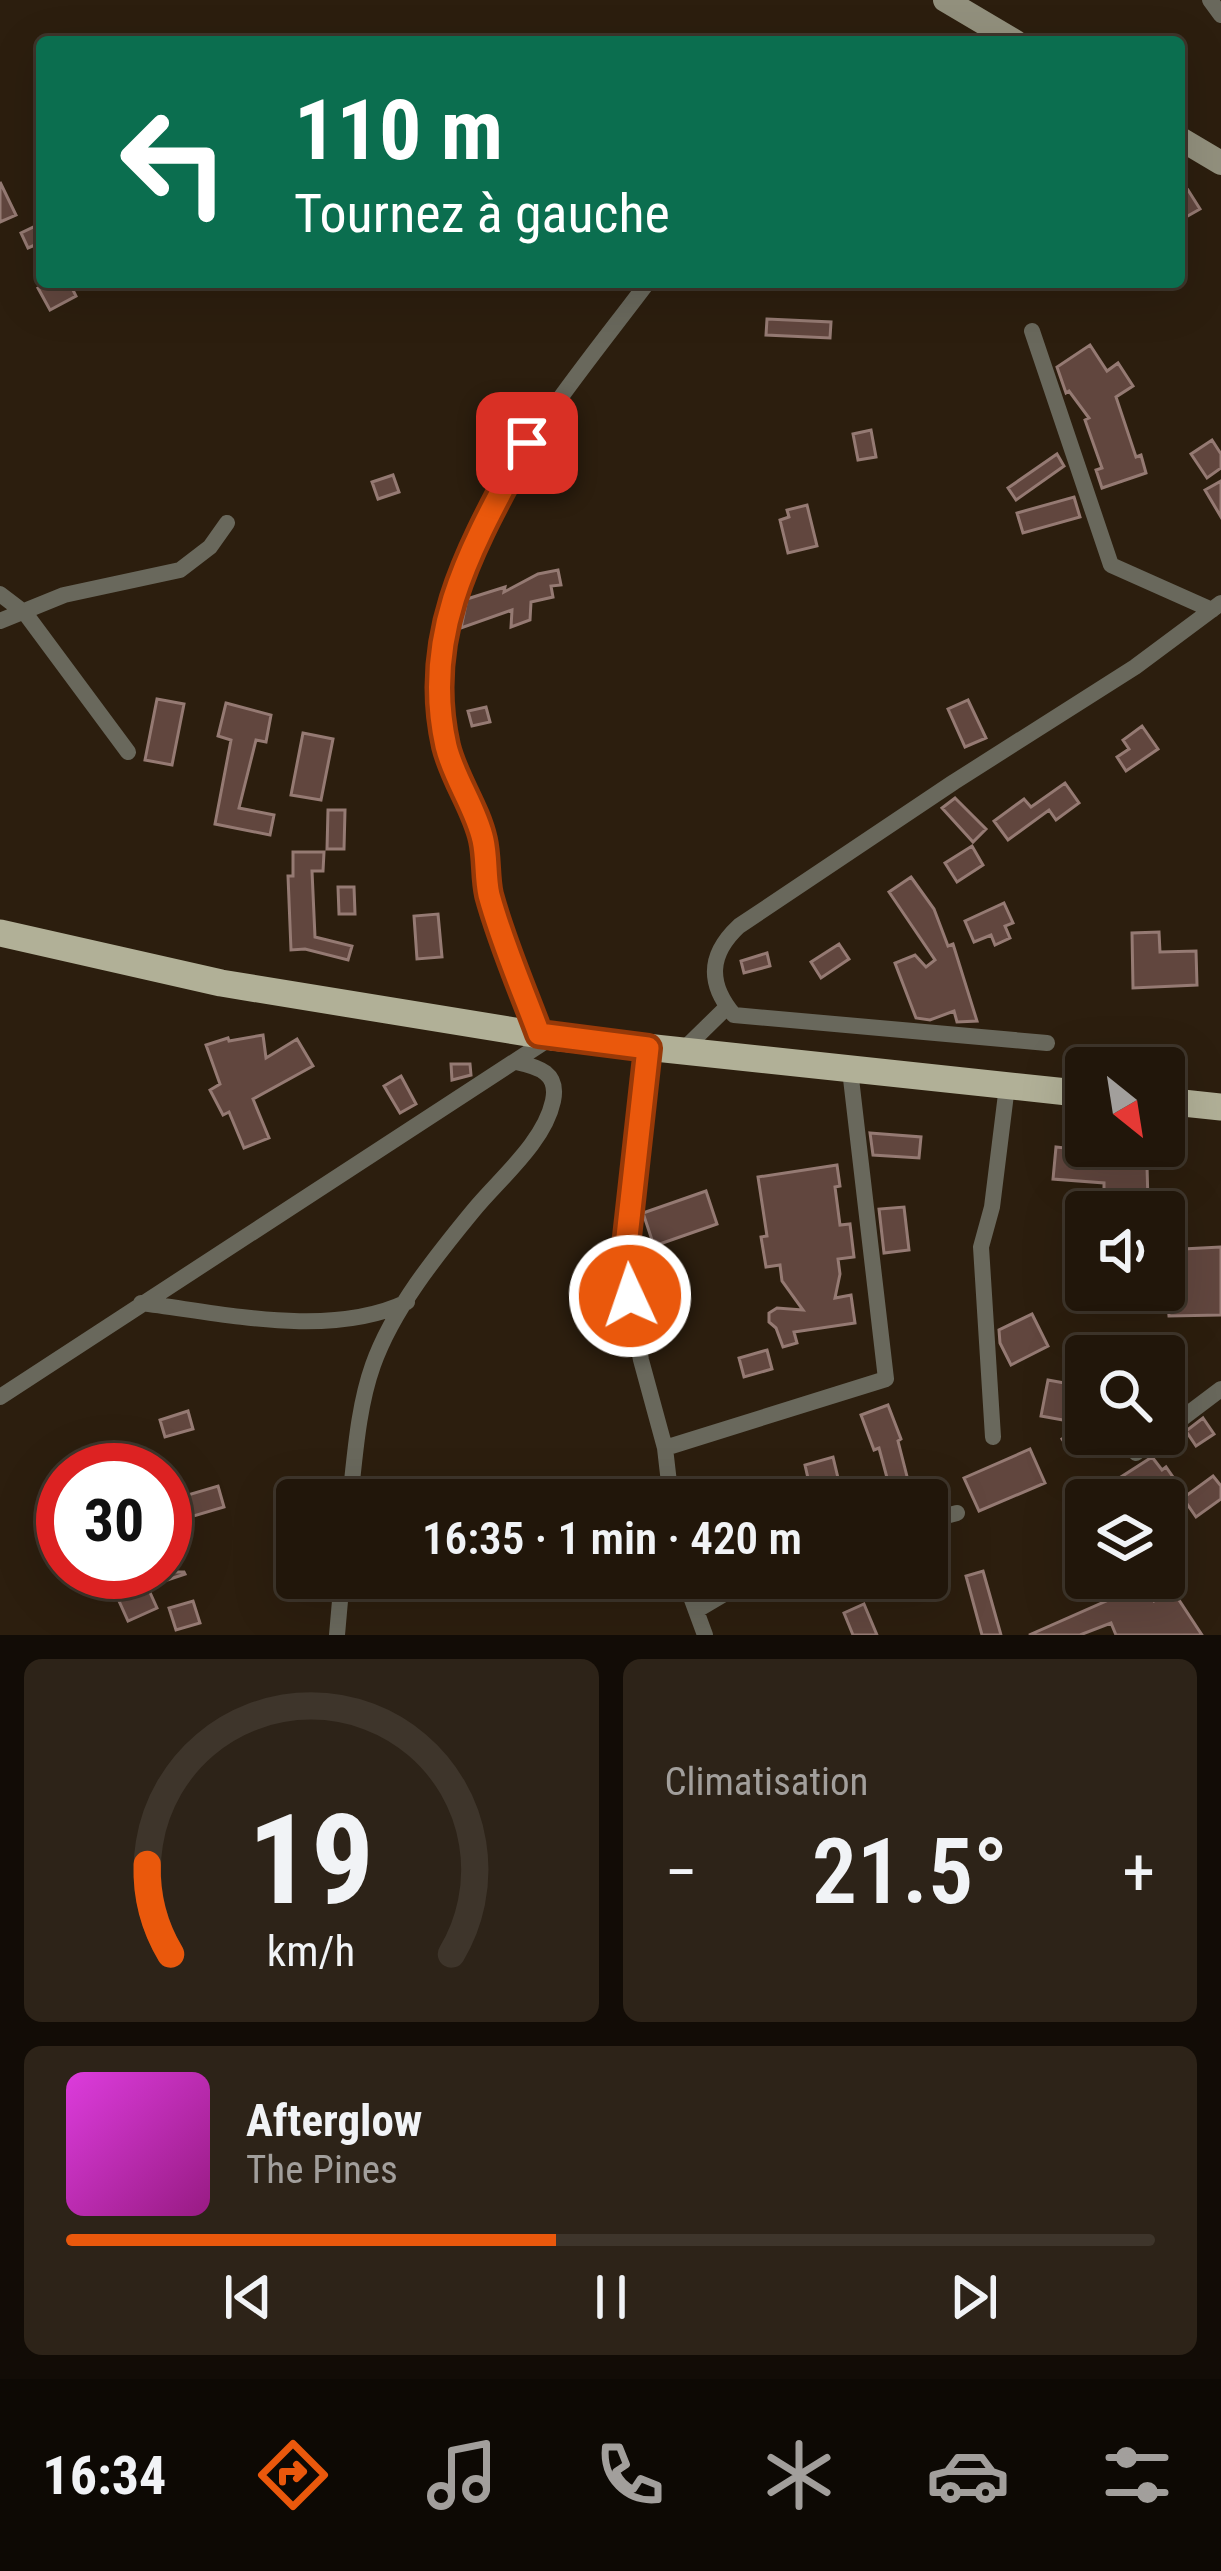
<!DOCTYPE html>
<html lang="fr">
<head>
<meta charset="utf-8">
<style>
	:root { --surface:#21160a; --page:#2d2318; --text:#f1f3f6; --muted:#a29f9c; --line:#3e352b; --accent:#ea580c }
	body { margin:0; font-family:"Roboto Condensed",sans-serif; background:var(--page); color:var(--text); height:100vh; display:flex; flex-direction:column; font-size:45px; white-space:nowrap }
	* { box-sizing:border-box; margin:0 }
	p { font-size:39px; color:var(--muted) }
	.icon { flex:none; width:66px; height:66px; fill:none; stroke:currentColor; stroke-width:2; stroke-linecap:round; stroke-linejoin:round }
	.map { position:relative; height:1635px; overflow:hidden }
	.panel { display:flex; flex-direction:column; gap:24px; padding:24px; background:#120c06; flex:1 }
	.panel>* { flex:none }
	.top-card { position:absolute; left:36px; top:36px; width:1149px; height:252px; border-radius:12px; box-shadow:0 12px 48px #0002,0 0 0 3px var(--line); background:#0b6e4f; color:#fff; overflow:hidden }
	.needle { width:78px; rotate:150deg }
	.controls { position:absolute; left:1065px; top:1047px; display:grid; gap:24px }
	.controls a { display:grid; place-items:center; width:120px; height:120px; border-radius:12px; background:var(--surface); box-shadow:0 12px 48px #0002,0 0 0 3px var(--line); font-size:60px }
	.speed { position:absolute; left:36px; top:1443px; display:flex; gap:24px; font-size:60px; font-weight:700; text-align:center }
	.speed>* { display:grid; place-content:center; width:156px; height:156px; border-radius:50%; background:var(--surface); box-shadow:0 12px 48px #0002,0 0 0 3px var(--line); line-height:1 }
	.speed .limit { border:18px solid #d22; background:#fff; color:#111 }
	.pin { position:absolute; display:grid; place-items:center; width:102px; height:102px; color:#fff; margin:-51px; border-radius:24px; box-shadow:0 6px 18px #0006 }
	.me { position:absolute; width:132px; margin:-66px; rotate:357deg; stroke-linejoin:round; filter:drop-shadow(0 0 9px #0008) }
	.turn { display:flex; align-items:center; gap:42px; height:252px; padding:0 60px; font-size:54px }
	.turn .icon { width:156px; height:156px; stroke-width:2.5 }
	.turn b { display:block; font-size:84px; line-height:102px }
	.big { font-size:90px; font-weight:600; line-height:1.1 }
	.panel .card { flex:1; display:flex; flex-direction:column; justify-content:center; gap:18px; min-width:0; padding:0 42px; border-radius:18px; background:var(--page) }
	.panel .dial { align-items:center; gap:0 }
	.dial svg { height:312px; overflow:visible; fill:none; stroke:var(--line); stroke-width:7; stroke-linecap:round; text-anchor:middle }
	.dial text { fill:var(--text); stroke:none }
	.song { display:flex; align-items:center; gap:36px }
	.cover { width:144px; height:144px; border-radius:18px; background:linear-gradient(135deg,hsl(300 70% 55%),hsl(310 70% 35%)) }
	.played { height:12px; border-radius:6px; background:linear-gradient(90deg,var(--accent) 45%,var(--line) 45%) }
	.keys { display:flex; justify-content:space-around; direction:ltr }
	.heat { display:flex; justify-content:space-between; align-items:center; font-size:66px; direction:ltr }
	.panel .tiles { flex:1; display:grid; gap:24px; grid-template-columns:1fr 1fr }
	.card:last-child { grid-column:span 2 }
	.trip { position:absolute; left:276px; top:1479px; width:672px; height:120px; border-radius:12px; background:var(--surface); box-shadow:0 12px 48px #0002,0 0 0 3px var(--line); font-weight:600; line-height:120px; text-align:center }
	.dock { display:flex; height:192px; justify-content:space-around; align-items:center; background:#0d0904; color:var(--muted) }
	.dock .icon { width:84px; height:84px }
	.dock .current { color:var(--accent) }
	.dock b { font-size:54px; color:var(--text) }
	.map>svg:first-child { display:block }
	.building { fill:#61463e; stroke:#957a73; stroke-width:3 }
	.lines { fill:none; stroke-linecap:round; stroke-linejoin:round }
	.street { stroke:#69685c; stroke-width:16 }
	.secondary { stroke:#92907d; stroke-width:24 }
	.primary { stroke:#b1b097; stroke-width:27 }
	.route-casing { stroke:#983908; stroke-width:30 }
	.route { stroke:#ea580c; stroke-width:21 }
</style>
</head>
<body>
<div class="map">
<svg width="1221" height="1635" viewBox="0 0 1221 1635">
	<rect width="100%" height="100%" fill="#2c1e0e"/>
	<!-- building -->
	<path class="building" d="M0,182l16,33 -16,7z
		M1188,190l12,19 -21,12v-26z
		M42,223v19l-14,6 -7,-15z
		M49,282h20l7,14 -26,14 -12,-22z
		M767,319l64,3 -1,16 -64,-3z
		M1090,345l17,26 11,-8 15,23 -17,11 20,60 5,-2 5,18 -44,15 -6,-18 6,-2 -17,-48 4,-2 -20,-27 -3,2 -9,-26z
		M871,430l5,27 -18,3 -5,-26z
		M1212,440l9,14v14l-14,10 -16,-24z
		M1057,454l7,12 -48,34 -8,-12z
		M393,475l6,17 -21,7 -6,-17z
		M1221,481v36l-16,-27z
		M1074,497l6,20 -57,16 -6,-20z
		M807,505l10,41 -29,7 -8,-33 9,-3 -2,-7z
		M558,570l3,15 -10,1 2,11 -22,5 -1,18 -19,7 1,-17 -51,18 6,-29 38,-12 -1,5 34,-18z
		M157,699l27,5 -12,61 -27,-5z
		M968,700l18,38 -21,9 -17,-38z
		M226,703l45,12 -5,27 -10,-2 -17,68 35,7 -4,20 -55,-11 16,-84 -13,-4z
		M486,707l4,15 -18,4 -4,-15z
		M1142,726l16,23 -32,22 -9,-14 12,-8 -6,-9z
		M303,733l30,6 -12,61 -30,-5z
		M1065,783l14,20 -23,17 -7,-10 -41,30 -14,-19 30,-22 7,8z
		M955,798l31,31 -13,13 -31,-34z
		M328,810h17l-1,39h-17z
		M972,846l11,19 -26,17 -12,-19z
		M293,852h31l-1,19h-11l3,66 37,9 -4,14 -43,-11 -14,1 -3,-74h5z
		M911,877l23,32 14,37 5,-2 24,77 -20,1 -3,-11 -24,9 -14,-2 -21,-55 20,-8 11,12 9,-7 -46,-68z
		M338,887h16l1,27h-16z
		M1004,903l9,20 -8,3 5,12 -15,7 -4,-10 -17,7 -9,-21z
		M438,914l4,43 -25,2 -3,-43z
		M1159,932l1,20 36,-1 1,34 -64,3 -1,-55z
		M839,944l10,15 -28,19 -10,-16z
		M767,953l3,13 -26,7 -3,-12z
		M263,1035l3,23 31,-19 16,27 -60,33 16,39 -25,10 -15,-36 -6,3 -13,-25 10,-6 -14,-39 22,-7 1,3z
		M451,1064h19l1,11 -19,5z
		M401,1076l15,28 -16,9 -16,-27z
		M870,1133l51,4 -2,21 -46,-3z
		M1056,1147l38,4 -2,16 55,-1 1,36 28,-3 2,21 -14,2v-10h-59l2,-17h-3v-12l-51,-4z
		M837,1165l3,21 -5,1 5,38 10,-1 4,33 -16,2 2,15 -5,24 16,-3 4,28 -61,9 3,11 -14,4 -7,-19 -7,-6v-9l8,-5 26,2 -21,-29 -2,-16 -14,2 -5,-30 6,-1 -9,-59z
		M706,1191l11,33 -63,22 -11,-33z
		M904,1207l5,43 -25,3 -5,-44z
		M1221,1247v68l-52,1 -5,-66z
		M1032,1314l16,32 -37,19 -11,-22 -1,-13z
		M767,1350l5,19 -28,8 -5,-19z
		M1048,1380l22,4 -4,21 15,-8 5,9v28h14l-29,19 -9,-14 23,-15 -44,-8z
		M888,1405l13,34 -3,2 15,59h-20l-14,-52 -5,2 -13,-35z
		M188,1411l5,18 -28,8 -5,-17z
		M1203,1418l11,16 -18,12 -10,-15z
		M1030,1449l15,34 -66,28 -15,-33z
		M833,1457l6,25 7,18h-16l-4,-18 -16,5 -5,-22z
		M1152,1457l10,13 4,-3 16,23 -15,10h-29l-17,-23z
		M1213,1476l8,10v13l-25,18 -13,-19z
		M723,1481l10,19h-47z
		M218,1486l6,21 -37,11 -6,-21z
		M983,1571l18,64h-19l-16,-59z
		M144,1572h40l1,2 -36,12z
		M1145,1584l9,17 19,-10 29,44h-86l-5,-12 -31,12h-51z
		M148,1588l9,20 -29,13 -9,-20z
		M193,1601l7,22 -24,7 -7,-22z
		M864,1604l13,31h-24l-9,-22z"/>
	<g class="lines">
		<!-- street -->
		<path class="street" d="M1210,0l11,15
			M1032,331l79,234 101,45
			M0,594l25,19 103,139
			M0,621l64,-26 116,-25 30,-23 17,-24
			M539,1034c-17,-45 -37,-90 -49,-137 -5,-18 -3,-36 -6,-54 -8,-42 -38,-76 -42,-120 -17,-172 109,-312 206,-441
			M1047,1043l-313,-28c-27,-32 -25,-61 5,-89l215,-144 181,-115 86,-64
			M648,1048l-24,216 17,96 24,88 6,52
			M682,1051l45,-44
			M141,1303c81,10 189,36 266,-1
			M0,1397l552,-360
			M1164,1432l57,-43
			M993,1437l-12,-190 11,-40 15,-121
			M665,1448l221,-69 -36,-309
			M1136,1453l25,-19
			M350,1500c5,-44 8,-93 23,-135 20,-56 63,-109 100,-154 26,-32 71,-68 80,-110 6,-28 -14,-34 -37,-39
			M927,1521l30,-8
			M684,1578l21,57
			M697,1610l54,-32
			M337,1635l5,-57"/>
		<!-- secondary -->
		<path class="secondary" d="M945,0l71,42
			M1179,138l42,25"/>
		<!-- primary -->
		<path class="primary" d="M0,933l221,50 331,54 534,57
			M1164,1101l57,6"/>
	</g>
	<g class="lines">
		<!-- route casing -->
		<g class="route-casing">
			<path id="route" d="M527,443c-52,98 -107,187 -81,303 8,33 30,62 37,94 4,18 2,37 6,55 13,48 33,93 50,139l109,14 -24,216 6,32"/>
		</g>
		<!-- route -->
		<use href="#route" class="route"/>
	</g>
</svg>
<div class="controls">
<a><svg class="needle" viewBox="-14 -14 28 28"><path d="M0-13l5 13h-10z" fill="#e53935"/><path d="M0 13l5-13h-10z" fill="#a29f9c"/></svg></a>
<a><svg class="icon" aria-label="sound" viewBox="0 0 24 24"><path d="M4 9h4l5-4v14l-5-4H4zM17 9q2 3 0 6"/></svg></a>
<a><svg class="icon" aria-label="search" viewBox="0 0 24 24"><circle cx="10" cy="10" r="6"/><path d="M15 15l6 6"/></svg></a>
<a><svg class="icon" aria-label="layers" viewBox="0 0 24 24"><path d="M12 4l9 5-9 5-9-5zM3 14l9 5 9-5"/></svg></a>
</div>
<div class="speed"><div class="limit">30</div></div>
<div class="pin" style="left:527px;top:443px;background:#d93025"><svg class="icon" aria-label="arrive" viewBox="0 0 24 24"><path d="M6 21V4h12l-3 4 3 4H6"/></svg></div>
<svg class="me" style="left:630px;top:1296px" viewBox="-20 -20 40 40"><circle r="17" fill="#ea580c" stroke="#fff" stroke-width="3"/><path d="M0-11L8 9 0 5-8 9z" fill="#fff"/></svg>
<div class="trip">16:35 · 1 min · 420 m</div>
<div class="top-card">
<div class="turn"><svg class="icon" aria-label="left" viewBox="0 0 24 24"><path d="M17 20v-9H6M10 6l-5 5 5 5"/></svg><div><b>110 m</b>Tournez à gauche</div></div>
</div>
</div>
<section class="panel">
<div class="tiles">
<div class="card dial"><svg viewBox="0 0 100 80">
<path d="M14 69A42 42 0 1 1 86 69"/>
<path d="M14 69A42 42 0 0 1 8 46" stroke="#ea580c"/>
<text x="50" y="56" font-size="32" font-weight="700">19</text>
<text x="50" y="72" font-size="11">km/h</text>
</svg></div>
<div class="card"><p>Climatisation</p>
<div class="heat"><a>−</a><b class="big">21.5°</b><a>+</a></div>
</div>
<div class="card">
<div class="song"><i class="cover"></i><div><b>Afterglow</b><p>The Pines</p></div></div>
<div class="played"></div>
<div class="keys"><svg class="icon" aria-label="previous" viewBox="0 0 24 24"><path d="M18 5L8 12l10 7zM5 5v14"/></svg><svg class="icon" aria-label="pause" viewBox="0 0 24 24"><path d="M8 5v14M16 5v14"/></svg><svg class="icon" aria-label="next" viewBox="0 0 24 24"><path d="M6 5l10 7-10 7zM19 5v14"/></svg></div>
</div>
</div>
</section>
<nav class="dock">
<b>16:34</b>
<svg class="icon current" aria-label="directions" viewBox="0 0 24 24"><path d="M12 3l9 9-9 9-9-9zM9 14v-3h6M13 9l2 2-2 2"/></svg>
<svg class="icon" aria-label="music" viewBox="0 0 24 24"><path d="M9 18V5l10-2v13"/><circle cx="6" cy="18" r="3"/><circle cx="16" cy="16" r="3"/></svg>
<svg class="icon" aria-label="phone" viewBox="0 0 24 24"><path d="M5 4h4l2 5-3 2q2 4 5 5l2-3 5 2v4C11 20 4 13 5 4z"/></svg>
<svg class="icon" aria-label="climate" viewBox="0 0 24 24"><path d="M12 3v18M4 7l16 10M4 17L20 7"/></svg>
<svg class="icon" aria-label="car" viewBox="0 0 24 24"><path d="M5 17H2v-5l4-1 3-4h7l3 4 3 1v5h-3M9 17h6M6 11h13"/><circle cx="7" cy="17" r="2"/><circle cx="17" cy="17" r="2"/></svg>
<svg class="icon" aria-label="filters" viewBox="0 0 24 24"><path d="M4 7h16M4 17h16"/><circle cx="9" cy="7" r="2"/><circle cx="15" cy="17" r="2"/></svg>
</nav>
</body>
</html>
